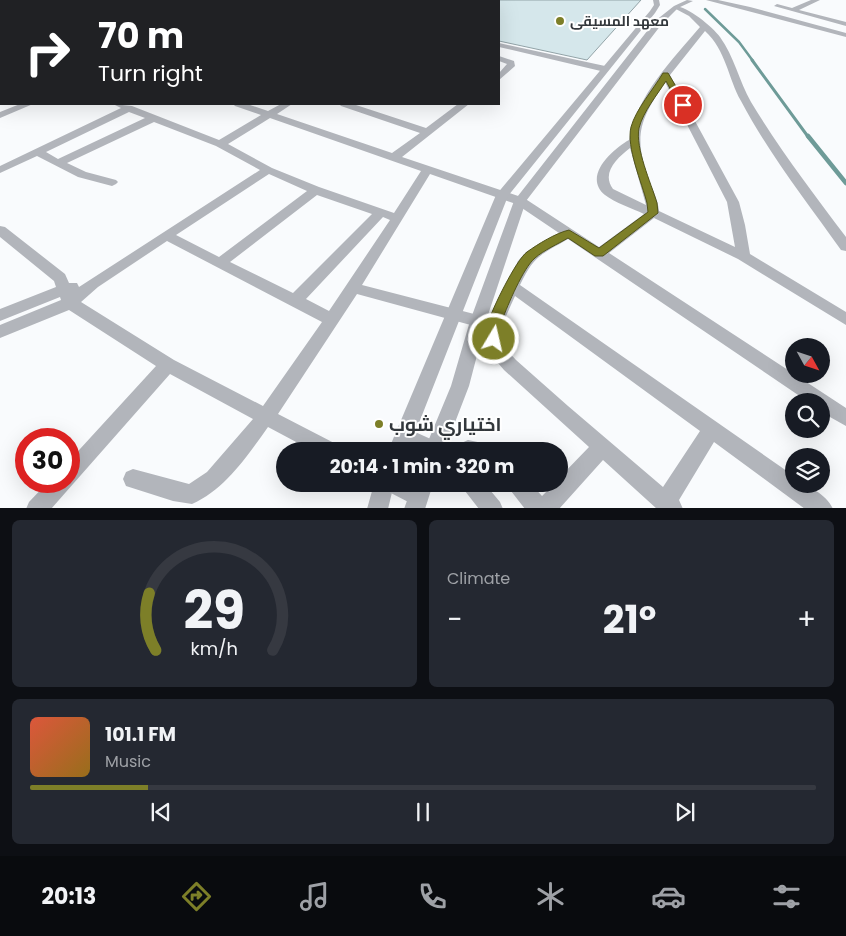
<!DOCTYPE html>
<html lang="en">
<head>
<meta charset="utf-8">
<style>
	:root { --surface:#171b24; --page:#242831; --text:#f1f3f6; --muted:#9ea1a6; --line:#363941; --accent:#7d7f28 }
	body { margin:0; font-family:Poppins,Cairo,sans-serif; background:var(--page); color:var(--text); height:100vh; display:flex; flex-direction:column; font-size:19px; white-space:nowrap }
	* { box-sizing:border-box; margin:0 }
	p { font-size:16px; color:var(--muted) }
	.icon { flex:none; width:28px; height:28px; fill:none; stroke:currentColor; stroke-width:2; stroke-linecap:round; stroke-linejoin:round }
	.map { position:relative; height:508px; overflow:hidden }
	.drawer { display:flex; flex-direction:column; gap:12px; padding:12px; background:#0d0f14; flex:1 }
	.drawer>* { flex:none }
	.banner { position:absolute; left:0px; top:0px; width:500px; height:105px; box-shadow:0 5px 20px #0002; background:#202124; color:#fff; overflow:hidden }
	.needle { width:32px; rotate:130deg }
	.controls { position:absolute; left:785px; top:338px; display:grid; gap:10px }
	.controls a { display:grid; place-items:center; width:45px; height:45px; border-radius:50%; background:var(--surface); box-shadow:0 5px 20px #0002; font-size:25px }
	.speed { position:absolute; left:15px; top:428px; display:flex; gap:10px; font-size:25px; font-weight:700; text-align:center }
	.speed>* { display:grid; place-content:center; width:65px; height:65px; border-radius:50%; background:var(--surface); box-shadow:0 5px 20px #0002; line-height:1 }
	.speed .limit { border:8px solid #d22; background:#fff; color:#111 }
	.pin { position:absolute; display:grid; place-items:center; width:42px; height:42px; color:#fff; margin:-21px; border:2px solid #fff; border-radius:50%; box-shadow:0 1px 5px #0007 }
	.me { position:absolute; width:55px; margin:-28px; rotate:9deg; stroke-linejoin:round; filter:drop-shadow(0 0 4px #0008) }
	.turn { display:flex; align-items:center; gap:18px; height:105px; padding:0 15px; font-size:22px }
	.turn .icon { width:65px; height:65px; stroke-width:2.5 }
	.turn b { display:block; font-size:35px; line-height:42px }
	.big { font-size:38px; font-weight:700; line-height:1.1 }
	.drawer .tile { flex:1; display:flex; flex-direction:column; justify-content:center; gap:8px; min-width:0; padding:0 18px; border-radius:8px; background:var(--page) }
	.drawer .dial { align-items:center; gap:0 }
	.dial svg { height:130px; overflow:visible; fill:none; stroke:var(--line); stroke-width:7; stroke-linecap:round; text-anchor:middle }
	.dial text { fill:var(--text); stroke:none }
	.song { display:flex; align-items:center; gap:15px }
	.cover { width:60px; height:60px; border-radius:8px; background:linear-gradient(135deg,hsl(10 70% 55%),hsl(40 70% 35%)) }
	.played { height:5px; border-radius:2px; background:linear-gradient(90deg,var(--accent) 15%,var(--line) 15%) }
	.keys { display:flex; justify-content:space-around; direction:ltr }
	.heat { display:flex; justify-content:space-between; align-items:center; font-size:28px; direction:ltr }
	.drawer .tiles { flex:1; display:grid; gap:12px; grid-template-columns:1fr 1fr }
	.tile:last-child { grid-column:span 2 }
	.trip { position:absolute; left:276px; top:442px; width:292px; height:50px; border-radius:25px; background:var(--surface); box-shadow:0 5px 20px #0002; font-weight:700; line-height:50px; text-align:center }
	.menu { display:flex; height:80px; justify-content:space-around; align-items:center; background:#090b0e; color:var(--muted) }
	.menu .icon { width:35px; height:35px }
	.menu .current { color:var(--accent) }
	.menu b { font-size:22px; color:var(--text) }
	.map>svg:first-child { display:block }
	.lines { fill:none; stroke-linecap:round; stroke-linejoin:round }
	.stream-far2 { stroke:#6e9b98; stroke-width:2.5 }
	.stream-far1 { stroke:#6e9b98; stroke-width:3 }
	.stream { stroke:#6e9b98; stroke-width:4.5 }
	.building { fill:#d5e7eb; stroke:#92a3a7 }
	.minor { fill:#b2b5bb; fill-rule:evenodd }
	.tertiary { fill:#b2b5bb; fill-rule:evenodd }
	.route { fill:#7d7f28; stroke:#51531a }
	.poi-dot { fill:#7d7f28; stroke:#fff; stroke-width:2 }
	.labels { text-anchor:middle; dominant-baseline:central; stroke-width:4; stroke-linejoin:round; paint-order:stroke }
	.far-poi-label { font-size:14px; font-weight:bold; fill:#33383c; stroke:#fff; text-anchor:start }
	.near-poi-label { font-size:19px; font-weight:bold; fill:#33383c; stroke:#fff; text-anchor:start }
</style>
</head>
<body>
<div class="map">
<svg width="846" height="509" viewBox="0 0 846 509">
	<rect width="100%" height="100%" fill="#f9fbfd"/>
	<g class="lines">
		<!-- stream-far2 -->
		<path class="stream-far2" d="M705,9l34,33 14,19"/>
		<!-- stream-far1 -->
		<path class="stream-far1" d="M752,60l57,78"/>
		<!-- stream -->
		<path class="stream" d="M808,136l38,47"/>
	</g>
	<!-- building -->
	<path class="building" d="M499,0h142l-54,60 -88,-19z"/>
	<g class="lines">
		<!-- minor -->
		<path class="minor" d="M299,0h11v1h-10z
			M706,0h12l32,7 96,26v4z
			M811,0h9l-21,10 47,12v4l-72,-20 3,-2 15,4z
			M674,6c12,-1 39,21 46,31 14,19 19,44 31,65 29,48 62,91 95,135v14l-5,-1c-34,-48 -72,-96 -100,-149 -13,-23 -15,-51 -36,-70l-35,44 69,127 6,23 5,29 96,58v13l-108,-66 -84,-41 -45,35 237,155v18l-25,-14v-11h-14l-239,-162c-27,16 -34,16 -48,46l274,191v8c14,0 33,11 39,25h-28l-91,-67 -35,58 4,9h-26l-54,-49 -44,49h-34l-14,-18 -3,-7h23l11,12 12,-12h6v-7l29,-30 -85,-77 -12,-14 -6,-17v-14l32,-64 8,-9 33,-19 -43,-29 -86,-30 -68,111 116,30 6,2 2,4 -2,4 -6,2 -121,-33 -79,120 60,31 3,6h-28l-45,-24c-20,28 -43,63 -76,77l-19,-3 -47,-15 -3,-7 3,-7 7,-3 56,15 18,-12 46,-53 -83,-45 -119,135h-25l3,-7 20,-21h20v-20l87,-95 -87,-56 -69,28v-13l61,-25 -1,-3 -60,24v-12l56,-22 -2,-6 -54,-44v-11l5,1 60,47 4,9h8l2,4 181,-117 -44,-24 -62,-24 -87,41 19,9 30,8 2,2 -2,2 -4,2 -34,-9 -41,-21 -37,17v-7l121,-58 -8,-4 19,2 87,34 42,-25 -26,-9 -2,-2h14l21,7 13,-7h11l-15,10 115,39 28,-20 -79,-27 -2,-2h14l73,24 32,-24h11l-67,53 122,41 75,49 45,-33c-12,-6 -29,-11 -39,-19 -23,-19 8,-46 24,-55 7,-44 44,-81 71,-113l-11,-11 -15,-8zM665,82l62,120 8,45 -76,-36c-1,-12 -7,-22 -11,-34 -15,-43 -7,-58 17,-95zM129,112l16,6 -87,41 -12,-7zM270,118l151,53 -27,42 -75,-26 -47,-19 -44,-24zM630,148l16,57 -33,-16c-12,-16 4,-31 17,-41zM269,174l38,17 -88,66 -43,-22zM317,195l55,19 -79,79 -63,-31zM383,217l7,3 -61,91 -23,-12zM167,241l155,81 -59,84 -89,-46 -93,-58 17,-15zM515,296l185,135 -37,56 -95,-81 -52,-46 -11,-12 -3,-9v-14z
			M0,39h1v4h-1z
			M499,43l106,23 4,3 -4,3 -106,-25z
			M499,56l15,5 1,5 -16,14v-7l8,-9 -8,-3z
			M0,67l1,1v6l-1,-1z
			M20,104h13l-33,14v-6z
			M404,427l40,18 3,6h-30l-20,-9 -2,-6 2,-6z
			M468,440l24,5 3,6h-41l3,-6z
			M384,484c16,-1 37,-4 44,13l-3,7 -7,3 -31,-16z
			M462,484h23l15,18 3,7h-24l-14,-18z"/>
		<!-- tertiary -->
		<path class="tertiary" d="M653,0h6l1,5 -5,8 -147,183 -100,255h-20l108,-256 154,-184 4,-6z
			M687,0l6,1 -15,7 -17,17 -135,176 -40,120 -17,65 -25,65h-20l27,-65 19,-65 44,-120 141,-180 19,-15z
			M374,484h20l-6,25h-21z
			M413,484h20l-8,25h-21z"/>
	</g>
	<!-- route -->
	<path class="route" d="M663,73h5l19,32 -7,2 -14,-26c-9,14 -23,31 -27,47 -4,20 12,55 18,75l1,10 -55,43h-8l-27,-18c-10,6 -24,12 -33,20 -12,10 -27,47 -33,62 -2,7 1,15 -3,22l-5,2 -4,-2c-3,-5 -3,-13 -2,-19 4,-14 28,-63 39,-71 11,-8 29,-19 42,-22l30,18 49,-36 -1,-9c-5,-20 -21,-56 -16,-76 5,-18 22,-37 32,-54z"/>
	<!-- markers -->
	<g class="poi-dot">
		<circle cx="560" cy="21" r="5"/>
		<circle cx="379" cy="424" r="5"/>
	</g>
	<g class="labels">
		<!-- far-poi labels -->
		<g class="far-poi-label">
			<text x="570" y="21">معهد المسيقى</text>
		</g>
		<!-- near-poi labels -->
		<g class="near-poi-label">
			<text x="389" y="424">اختياري شوب</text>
		</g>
	</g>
</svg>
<div class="controls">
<a><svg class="needle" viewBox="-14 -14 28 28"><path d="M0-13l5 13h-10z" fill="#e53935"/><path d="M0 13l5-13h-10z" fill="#9ea1a6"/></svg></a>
<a><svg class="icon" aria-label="search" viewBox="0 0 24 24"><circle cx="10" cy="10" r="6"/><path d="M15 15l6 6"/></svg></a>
<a><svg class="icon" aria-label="layers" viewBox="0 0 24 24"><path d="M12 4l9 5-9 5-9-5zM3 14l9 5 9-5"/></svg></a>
</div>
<div class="speed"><div class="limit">30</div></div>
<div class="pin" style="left:683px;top:105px;background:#d93025"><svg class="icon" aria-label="arrive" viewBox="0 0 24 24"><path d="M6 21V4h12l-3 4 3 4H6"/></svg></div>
<svg class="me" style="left:494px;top:339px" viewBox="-20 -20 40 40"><circle r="17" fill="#7d7f28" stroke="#fff" stroke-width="3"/><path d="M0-11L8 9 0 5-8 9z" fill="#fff"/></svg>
<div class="trip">20:14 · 1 min · 320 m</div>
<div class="banner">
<div class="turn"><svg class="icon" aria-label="right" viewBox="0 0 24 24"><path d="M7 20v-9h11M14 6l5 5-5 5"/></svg><div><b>70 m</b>Turn right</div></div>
</div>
</div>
<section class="drawer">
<div class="tiles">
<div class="tile dial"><svg viewBox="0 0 100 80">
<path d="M14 69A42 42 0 1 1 86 69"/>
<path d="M14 69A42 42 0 0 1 10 34" stroke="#7d7f28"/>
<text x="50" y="56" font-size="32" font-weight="700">29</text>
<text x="50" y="72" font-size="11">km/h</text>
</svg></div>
<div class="tile"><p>Climate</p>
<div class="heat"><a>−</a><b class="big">21°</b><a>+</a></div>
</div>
<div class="tile">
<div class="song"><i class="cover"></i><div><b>101.1 FM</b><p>Music</p></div></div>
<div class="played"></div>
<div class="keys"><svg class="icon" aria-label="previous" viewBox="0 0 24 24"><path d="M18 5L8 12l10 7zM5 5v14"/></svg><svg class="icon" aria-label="pause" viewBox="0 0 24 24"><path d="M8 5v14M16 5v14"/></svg><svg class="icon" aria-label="next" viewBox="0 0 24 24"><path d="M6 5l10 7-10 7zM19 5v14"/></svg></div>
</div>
</div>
</section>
<nav class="menu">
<b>20:13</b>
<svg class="icon current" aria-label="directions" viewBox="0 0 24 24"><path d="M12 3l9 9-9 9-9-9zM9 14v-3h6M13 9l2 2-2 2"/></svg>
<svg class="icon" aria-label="music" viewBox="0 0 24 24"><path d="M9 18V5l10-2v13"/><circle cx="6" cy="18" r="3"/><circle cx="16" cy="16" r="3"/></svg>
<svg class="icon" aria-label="phone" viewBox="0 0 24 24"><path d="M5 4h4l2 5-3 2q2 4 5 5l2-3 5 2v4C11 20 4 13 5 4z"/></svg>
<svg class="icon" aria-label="climate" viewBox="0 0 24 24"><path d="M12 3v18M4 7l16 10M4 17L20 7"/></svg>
<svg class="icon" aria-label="car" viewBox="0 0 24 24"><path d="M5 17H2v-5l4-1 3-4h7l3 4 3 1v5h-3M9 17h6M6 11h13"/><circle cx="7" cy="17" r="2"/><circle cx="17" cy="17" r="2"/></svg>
<svg class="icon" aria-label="filters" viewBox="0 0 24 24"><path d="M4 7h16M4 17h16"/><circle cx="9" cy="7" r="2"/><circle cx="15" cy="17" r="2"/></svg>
</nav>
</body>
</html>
